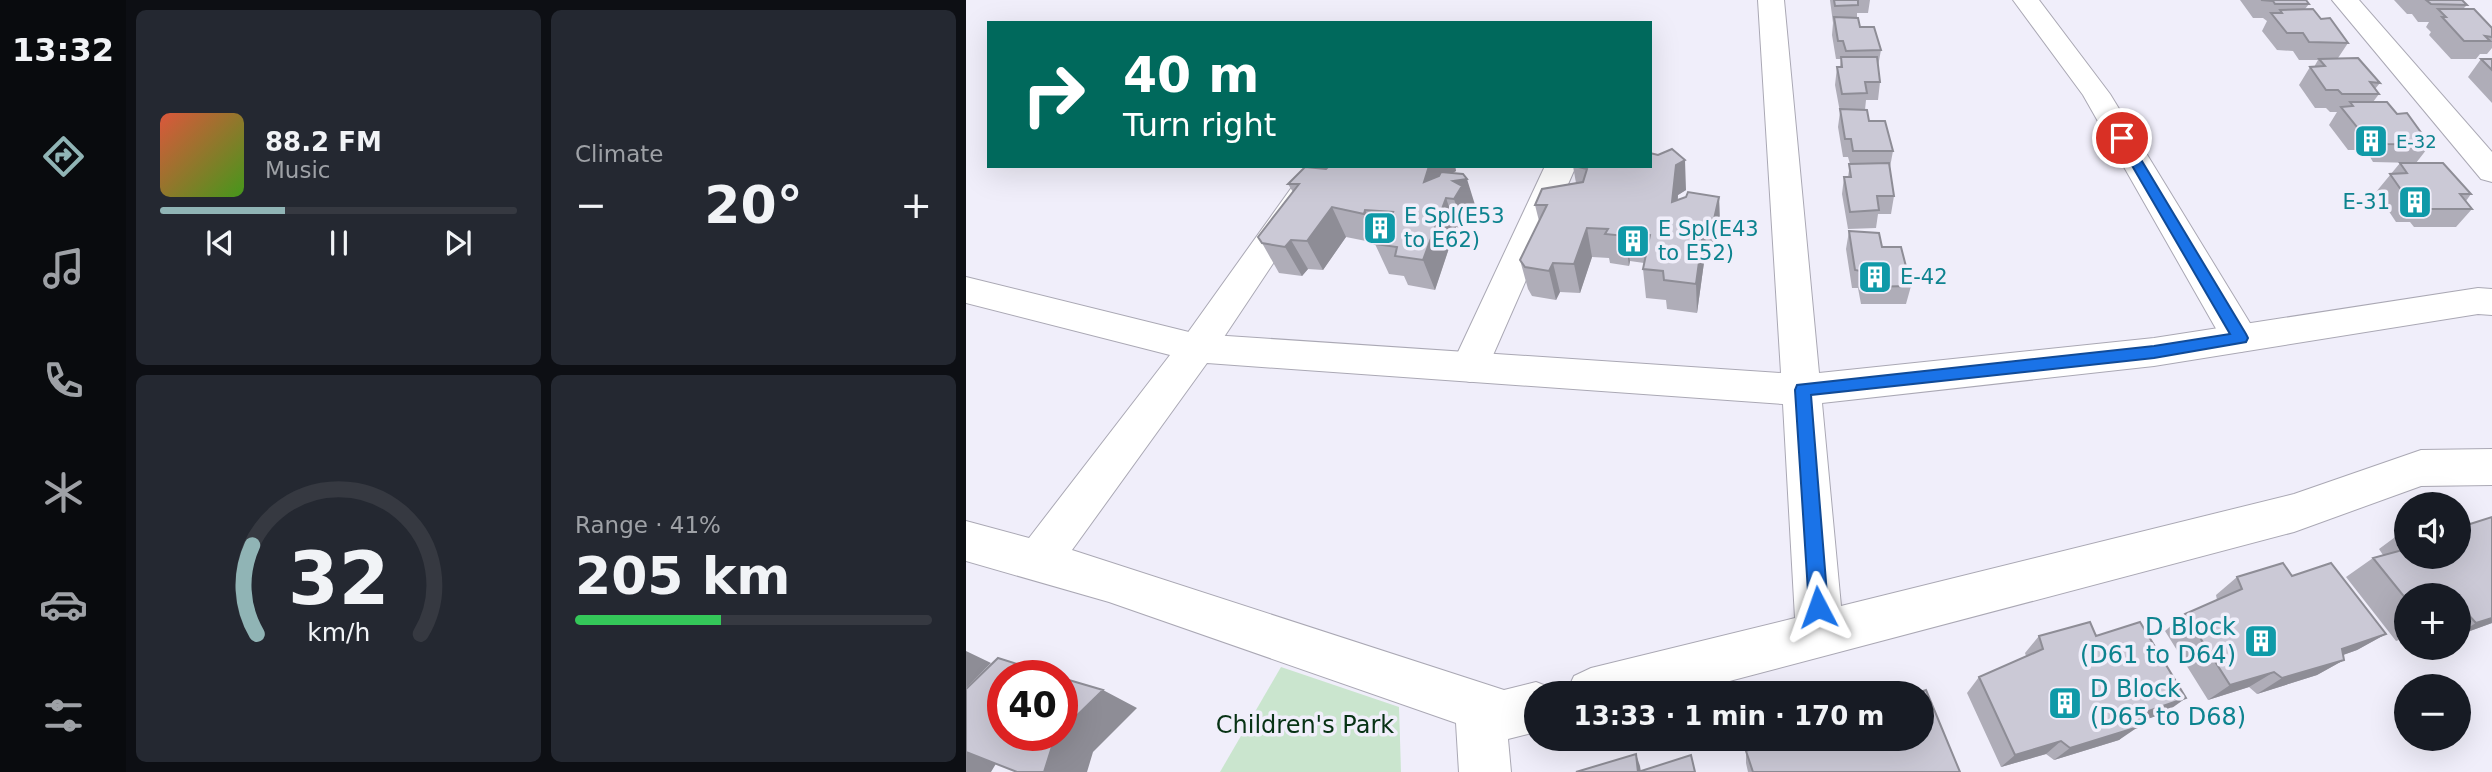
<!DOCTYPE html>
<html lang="en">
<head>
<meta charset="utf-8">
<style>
	:root { --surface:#171b24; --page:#242831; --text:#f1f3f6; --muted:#9ea1a6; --line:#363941; --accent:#90b4b5 }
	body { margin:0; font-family:"DejaVu Sans",sans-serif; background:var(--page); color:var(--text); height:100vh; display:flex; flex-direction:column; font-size:26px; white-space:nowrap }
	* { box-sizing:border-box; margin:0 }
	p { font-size:23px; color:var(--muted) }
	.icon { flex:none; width:38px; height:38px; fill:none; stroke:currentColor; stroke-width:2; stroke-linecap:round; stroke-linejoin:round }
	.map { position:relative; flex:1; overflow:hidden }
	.panel { display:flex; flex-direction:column; gap:10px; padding:10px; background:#0d0f14; width:840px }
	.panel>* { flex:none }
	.guide { position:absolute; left:21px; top:21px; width:665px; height:147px; border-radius:0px; box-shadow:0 7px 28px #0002; background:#00695c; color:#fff; overflow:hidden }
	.controls { position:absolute; left:1428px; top:492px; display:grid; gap:14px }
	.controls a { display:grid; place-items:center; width:77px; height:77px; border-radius:50%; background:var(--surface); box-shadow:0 7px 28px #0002; font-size:35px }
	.speed { position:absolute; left:21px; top:660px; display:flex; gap:14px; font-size:35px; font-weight:700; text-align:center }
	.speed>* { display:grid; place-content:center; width:91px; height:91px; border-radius:50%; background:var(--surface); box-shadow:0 7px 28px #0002; line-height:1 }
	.speed .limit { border:10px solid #d22; background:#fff; color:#111 }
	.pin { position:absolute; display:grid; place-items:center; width:60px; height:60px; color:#fff; margin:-30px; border:4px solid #fff; border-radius:50%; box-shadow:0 2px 7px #0007 }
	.me { position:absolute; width:77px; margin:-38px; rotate:356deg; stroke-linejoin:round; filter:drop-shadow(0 0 5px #0008) }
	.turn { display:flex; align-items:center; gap:24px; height:147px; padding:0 21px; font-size:32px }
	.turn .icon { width:91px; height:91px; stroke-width:2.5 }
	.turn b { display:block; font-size:49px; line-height:60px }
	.big { font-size:52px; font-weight:700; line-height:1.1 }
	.panel .widget { flex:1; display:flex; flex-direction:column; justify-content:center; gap:10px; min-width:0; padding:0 24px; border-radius:10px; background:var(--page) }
	.panel .dial { align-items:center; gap:0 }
	.dial svg { height:182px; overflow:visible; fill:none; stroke:var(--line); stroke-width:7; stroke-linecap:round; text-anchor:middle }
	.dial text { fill:var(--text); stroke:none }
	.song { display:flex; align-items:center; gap:21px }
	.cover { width:84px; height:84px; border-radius:10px; background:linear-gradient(135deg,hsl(10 70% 55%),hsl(100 70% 35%)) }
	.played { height:7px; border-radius:4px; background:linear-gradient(90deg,var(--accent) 35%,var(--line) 35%) }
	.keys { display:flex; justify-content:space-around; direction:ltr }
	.heat { display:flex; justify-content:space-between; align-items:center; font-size:38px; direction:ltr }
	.charge { height:10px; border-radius:5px; background:linear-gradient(90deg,#34c759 41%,var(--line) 0) }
	.panel .tiles { flex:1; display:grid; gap:10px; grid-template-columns:repeat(2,1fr) }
	.trip { position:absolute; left:558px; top:681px; width:410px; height:70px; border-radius:35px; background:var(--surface); box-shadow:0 7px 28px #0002; font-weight:700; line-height:70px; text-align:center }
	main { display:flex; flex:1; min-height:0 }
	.dock { display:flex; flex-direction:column; width:126px; justify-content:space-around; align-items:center; background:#090b0e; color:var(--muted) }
	.dock .icon { width:49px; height:49px }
	.dock .on { color:var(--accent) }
	.dock b { font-size:32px; color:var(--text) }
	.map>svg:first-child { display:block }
	.green { fill:#cae5ce }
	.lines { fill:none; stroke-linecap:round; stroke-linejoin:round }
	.minor-casing { stroke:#aaa8b4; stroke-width:2 }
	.tertiary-casing { stroke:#aaa8b4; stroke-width:2 }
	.minor { fill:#fff; fill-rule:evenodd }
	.tertiary { fill:#fff; fill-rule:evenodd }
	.wall { fill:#afadb8 }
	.shaded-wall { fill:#8e8d96 }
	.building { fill:#cbc9d6; stroke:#8e8d96; stroke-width:2 }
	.route { fill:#1a73e8; stroke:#114b97; stroke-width:2 }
	.labels { text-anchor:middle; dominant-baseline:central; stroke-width:7; stroke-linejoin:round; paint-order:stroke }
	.far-culture-label { font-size:18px; fill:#0d838f; stroke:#f0eefa; text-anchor:start }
	.culture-label { font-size:21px; fill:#0d838f; stroke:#f0eefa; text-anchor:start }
	.near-culture-label { font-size:24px; fill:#0d838f; stroke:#f0eefa; text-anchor:end }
	.near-park-label { font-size:24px; fill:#073214; stroke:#f0eefa }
</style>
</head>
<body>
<main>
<nav class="dock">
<b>13:32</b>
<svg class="icon on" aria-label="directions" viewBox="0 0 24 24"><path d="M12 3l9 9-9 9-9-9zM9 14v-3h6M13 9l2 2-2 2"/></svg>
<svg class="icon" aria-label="music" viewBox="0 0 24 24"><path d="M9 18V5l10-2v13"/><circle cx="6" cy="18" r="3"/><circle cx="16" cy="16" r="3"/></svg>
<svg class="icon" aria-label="phone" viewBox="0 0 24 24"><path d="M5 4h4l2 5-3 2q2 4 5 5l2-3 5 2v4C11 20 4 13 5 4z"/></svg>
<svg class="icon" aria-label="climate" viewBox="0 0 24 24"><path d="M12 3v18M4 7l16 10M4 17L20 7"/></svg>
<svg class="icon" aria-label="car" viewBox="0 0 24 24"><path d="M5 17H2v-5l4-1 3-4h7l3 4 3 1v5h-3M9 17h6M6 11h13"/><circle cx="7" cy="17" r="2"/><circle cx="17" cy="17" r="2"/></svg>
<svg class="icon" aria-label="filters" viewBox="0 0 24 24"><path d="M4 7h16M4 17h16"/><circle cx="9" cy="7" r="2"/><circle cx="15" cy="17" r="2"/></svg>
</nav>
<section class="panel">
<div class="tiles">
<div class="widget">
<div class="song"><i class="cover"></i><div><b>88.2 FM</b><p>Music</p></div></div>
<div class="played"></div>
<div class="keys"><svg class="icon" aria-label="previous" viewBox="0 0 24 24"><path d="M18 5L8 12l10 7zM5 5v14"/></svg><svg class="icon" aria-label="pause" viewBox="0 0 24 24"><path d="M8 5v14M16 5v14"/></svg><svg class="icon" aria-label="next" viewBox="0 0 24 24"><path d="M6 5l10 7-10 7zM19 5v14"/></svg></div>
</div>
<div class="widget"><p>Climate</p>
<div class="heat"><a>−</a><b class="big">20°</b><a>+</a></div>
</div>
<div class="widget dial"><svg viewBox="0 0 100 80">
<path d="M14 69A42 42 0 1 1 86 69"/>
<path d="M14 69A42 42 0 0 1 12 30" stroke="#90b4b5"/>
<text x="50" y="56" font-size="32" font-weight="700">32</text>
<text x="50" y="72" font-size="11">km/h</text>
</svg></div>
<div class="widget"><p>Range · 41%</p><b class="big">205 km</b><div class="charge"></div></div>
</div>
</section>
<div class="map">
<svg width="1526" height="772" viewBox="0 0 1526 772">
	<rect width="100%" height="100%" fill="#f0eefa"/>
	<!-- green -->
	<path class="green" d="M315,667l118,40 2,65h-181z"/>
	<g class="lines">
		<!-- minor casing -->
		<g class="minor-casing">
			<path id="minor" d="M1047,0h26l71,94 143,234 5,10 -5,10 -13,4 -13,-4 -144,-253z
				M1366,0h27l133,152v30l-11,-3z
				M341,166h31l-128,192 -13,4 -13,-4 -6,-10 6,-10z
				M579,166h31l-93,212 -13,4 -13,-4 -6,-11z"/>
		</g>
		<!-- tertiary casing -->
		<g class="tertiary-casing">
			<path id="tertiary" d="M792,0h26l35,373 335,-35 324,-50 14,1v26l-14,-1 -324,52 -332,37 19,203 453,-112 127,-44 71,-1v36l-71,1 -127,46 -610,161h-118l8,-17 17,-8 204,-50 -12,-214 -576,-41 -135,187 432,140 32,-8 18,7 1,4h-19v39l-28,7 3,33h-52l-3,-49 -347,-121 -143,-41v-40l63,17 141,-183 -204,-52v-26l231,57 584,39z"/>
		</g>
		<!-- minor -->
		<use href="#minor" class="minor"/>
		<!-- tertiary -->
		<use href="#tertiary" class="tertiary"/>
	</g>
	<!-- wall -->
	<path class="wall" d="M864,0h40l-2,13h-11v5l3,9 21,23 -3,16 2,16 -2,18h-12l-1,10 4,11 24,30 -3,16 4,29 -3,18h-13l-2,14 -28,1 -6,-35 2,-17h4l2,-13 -2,-7h-5l-5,-30 2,-15 -5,-27 2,-18h3l1,-8h-5l-4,-24 1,-12z
		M1274,0h67v1l2,3 -4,5 16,10 27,24 -10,15 42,25 -5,6 4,5 -6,8 24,12 33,31 -14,18 -43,-1 -7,-12h-18l-19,-25 8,-13h-7l-4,-4h-11l-16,-23 11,-18h4l4,-7h-19l-6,-9 -16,-1 -15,-19 5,-10 -4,-3h-10z
		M1428,0h68l5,5 -4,4 29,19v20l-5,6h-7l-4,5h-25l-22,-24 2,-3 -5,-5 3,-5h-11l-6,-8h-5z
		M1515,59h11v44l-24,-26z
		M1434,163l71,31 -5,7 6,8 -16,18h-42l-4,-5h-14l-20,-30z
		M356,166h133l1,5 -4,2 24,35 -7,2 2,6 -7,13 -8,-2 -21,63 -27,-5 -4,-9 -15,-2 -14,-30 1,-1 -30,-6 -23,33 -15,-1 -6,7 -23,-3 -17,-30 31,-51 -5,-8 36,-15z
		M607,166l113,24 -8,5v5l41,-3 1,30 -5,21h-9l-9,65 -30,-4 -1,-9 -20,-2 -3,-29 1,-6 -14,-2 -1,5 -19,-3 -1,-5 -17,-1 -12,36 -20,-1 -4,8 -24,-4 -4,-7 -8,-29 19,-39 -4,-16 41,-22z
		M883,231l33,16 29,39 -5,18h-45l-3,-16h-6l-6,-39z
		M1493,512h2l9,12 22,-7v106l-33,12v-40h-53v43l-10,3 -50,-64 27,-19 10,-3 -4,-6 27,-20v27h53z
		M1326,576l94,58 -29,16 -14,5 1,5 -27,15 -60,19 -8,-7 -41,13 -43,-69 20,-17 32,-14 -1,-5 21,-18z
		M1073,636h57l69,77 -27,9 -19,18 -65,20 -8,-6 -45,13 -34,-74 12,-16 47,-21 -1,-3z
		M780,751l214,21h-212l-2,-9z"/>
	<!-- shaded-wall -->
	<path class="shaded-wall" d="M719,160l1,30 -8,5 -4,37 -2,-30 4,-37z
		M463,166h26l1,5 -9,5 -23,6z
		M501,179l9,29 -7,2 2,6 -7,13 -10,-30 -1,-18z
		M753,197l1,30 -5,21 -1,-29z
		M480,198l10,29 -21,63 -12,-30z
		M366,207l14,30 -23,33 -16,-29z
		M399,210l13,30 -1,4 -13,-30z
		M739,218l1,30 -9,65 -1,-29z
		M621,228l5,29 -12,36 -6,-29z
		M660,231l4,30 -1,5 -4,-30z
		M325,240l17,29 -6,7 -17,-29z
		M587,263l7,29 -4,8 -7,-29z
		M1526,618v5l-33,12v-2l17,-10z
		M1420,634l-29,16 -42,15 27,-16z
		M0,651l25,12 -25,25z
		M1378,660l-27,15 -60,19 25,-16z
		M1308,672l-25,15 -41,13 22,-15z
		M137,690l34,18 -44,44 -6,20h-43l11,-35 2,-2h5v-5z
		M1220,698l-21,15 -47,16 19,-14z
		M1172,727l-19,13 -65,20 16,-12z
		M1095,741l-15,13 -45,13 14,-12z
		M0,752l31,10 -6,10h-25z
		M670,754l4,12 1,6h-3z"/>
	<!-- building -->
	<path class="building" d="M868,0h24v5l-23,1z
		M1295,0h45l3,4h-34l-2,-3z
		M1460,0h36l5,5 -36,-1z
		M1347,9l8,10 9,-1 18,25 -39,-1 -6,-9h-16l-16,-20h11l-2,-3z
		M1472,9h36l18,19v9l-7,-1 5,5h-26l-22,-24h4z
		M868,17l24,1 2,9h14l7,23 -35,1 -3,-10h-5z
		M875,57h36l3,25h-15l2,11 -25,1 -5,-27h5z
		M1392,58l22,25 -10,-1 9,12h-37l-4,-4h-12l-16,-23 15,-1 -6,-7z
		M1515,59h11v11z
		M1384,102h37l10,12 10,-1 23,32 -43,-1 -8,-12h-18l-20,-25 12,-1z
		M874,109l27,1 2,11h16l8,30h-40l-2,-12h-6z
		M706,149l13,11 -9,5 -4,37 14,-5 2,-5 31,5 -5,22 -9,-1 -9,66 -32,-4 -1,-9 -20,-2 7,-34 -24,-4 -1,5 -20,-2 3,-5 -21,-1 -13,36 -21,-1 -4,8 -24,-4 -5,-7 27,-55h-12l7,-16 41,-7 4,-13 -13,-3h76v-13l8,2z
		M923,163l5,33h-17l2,14 -29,2 -6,-35h7l-2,-13z
		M1434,163h43l28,31h-11l12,15h-43l-4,-5h-14l-21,-30 17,-1z
		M363,166h100l-5,16 15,-6 2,-4 22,2 4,5 -14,2 9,5 -8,13 -8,-1 -23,62 -28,-4 2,-9 -22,-3 18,-32 -28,-2 -1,4 -32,-7 -25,34 -16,-1 -6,7 -23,-4 -4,-6 41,-53h-11l17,-17 21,2z
		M883,231l30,2 3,14h19l10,39 -47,1 -3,-16 -6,-1z
		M1493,512h2l9,12 22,-7v101l-16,5 -11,-12 -6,2v-18h-53v4l-33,-41 33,-9v7h53z
		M1317,563l9,13 39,-13 55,71 -44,15 2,11 -62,18 -8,-6 -44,13 -45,-71 57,-25 -5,-12z
		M1124,622l6,14 44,-14 46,76 -49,17 1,12 -68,21 -9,-7 -46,14 -36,-78 64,-28 -4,-13z
		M32,658l58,18h-53v59h54l-2,2 -11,35h-27l-51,-20v-63z
		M96,678l41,12 -41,40z
		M907,689l1,4h-13z
		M960,690l34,82h-207l-7,-21 30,-13h146v-45h-5z
		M670,754l2,18 53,-17 4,17h-119z"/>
	<!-- route -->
	<path class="route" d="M1156,134l6,4 118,196 2,4 -2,4 -92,16 -343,37 17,212 -3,7 -7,2 -7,-2 -2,-7 -14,-217 2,-5 357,-39 76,-12 -114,-196z"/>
	<!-- icons -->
	<defs>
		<g id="building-square" transform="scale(1.75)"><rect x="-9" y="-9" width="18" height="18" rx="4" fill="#0f9aa8" stroke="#f0eefa"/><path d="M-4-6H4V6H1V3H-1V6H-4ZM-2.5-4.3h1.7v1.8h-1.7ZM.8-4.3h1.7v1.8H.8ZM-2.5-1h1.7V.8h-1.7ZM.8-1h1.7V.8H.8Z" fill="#fff"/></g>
	</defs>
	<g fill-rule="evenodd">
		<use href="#building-square" x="1405" y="141"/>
		<use href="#building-square" x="1449" y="202"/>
		<use href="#building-square" x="414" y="228"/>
		<use href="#building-square" x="667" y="241"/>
		<use href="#building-square" x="909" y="277"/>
		<use href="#building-square" x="1295" y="641"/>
		<use href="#building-square" x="1099" y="703"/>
	</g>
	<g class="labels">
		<!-- far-culture labels -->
		<g class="far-culture-label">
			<text x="1430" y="141">E-32</text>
		</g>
		<!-- culture labels -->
		<g class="culture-label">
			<text x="1424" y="202" text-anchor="end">E-31</text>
			<text x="438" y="216">E Spl(E53<tspan x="438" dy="24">to E62)</tspan></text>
			<text x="692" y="229">E Spl(E43<tspan x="692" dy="24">to E52)</tspan></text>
			<text x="934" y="277">E-42</text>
		</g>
		<!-- near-culture labels -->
		<g class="near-culture-label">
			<text x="1270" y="627">D Block<tspan x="1270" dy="28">(D61 to D64)</tspan></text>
			<text x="1124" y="689" text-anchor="start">D Block<tspan x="1124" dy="28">(D65 to D68)</tspan></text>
		</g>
		<!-- near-park labels -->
		<g class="near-park-label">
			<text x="339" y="725">Children's Park</text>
		</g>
	</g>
</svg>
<div class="controls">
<a><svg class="icon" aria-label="sound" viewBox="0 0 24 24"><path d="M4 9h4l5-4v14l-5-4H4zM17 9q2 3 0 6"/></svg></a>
<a>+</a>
<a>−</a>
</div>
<div class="speed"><div class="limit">40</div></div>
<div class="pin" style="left:1156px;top:138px;background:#d93025"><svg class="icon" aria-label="arrive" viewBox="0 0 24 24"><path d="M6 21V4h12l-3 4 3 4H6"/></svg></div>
<svg class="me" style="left:852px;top:607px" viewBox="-20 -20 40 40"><path d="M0-17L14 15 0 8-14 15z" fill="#1a73e8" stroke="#fff" stroke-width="4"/></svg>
<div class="trip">13:33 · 1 min · 170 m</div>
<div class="guide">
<div class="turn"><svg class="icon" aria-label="right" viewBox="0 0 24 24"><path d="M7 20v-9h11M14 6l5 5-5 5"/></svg><div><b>40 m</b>Turn right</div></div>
</div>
</div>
</main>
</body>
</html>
